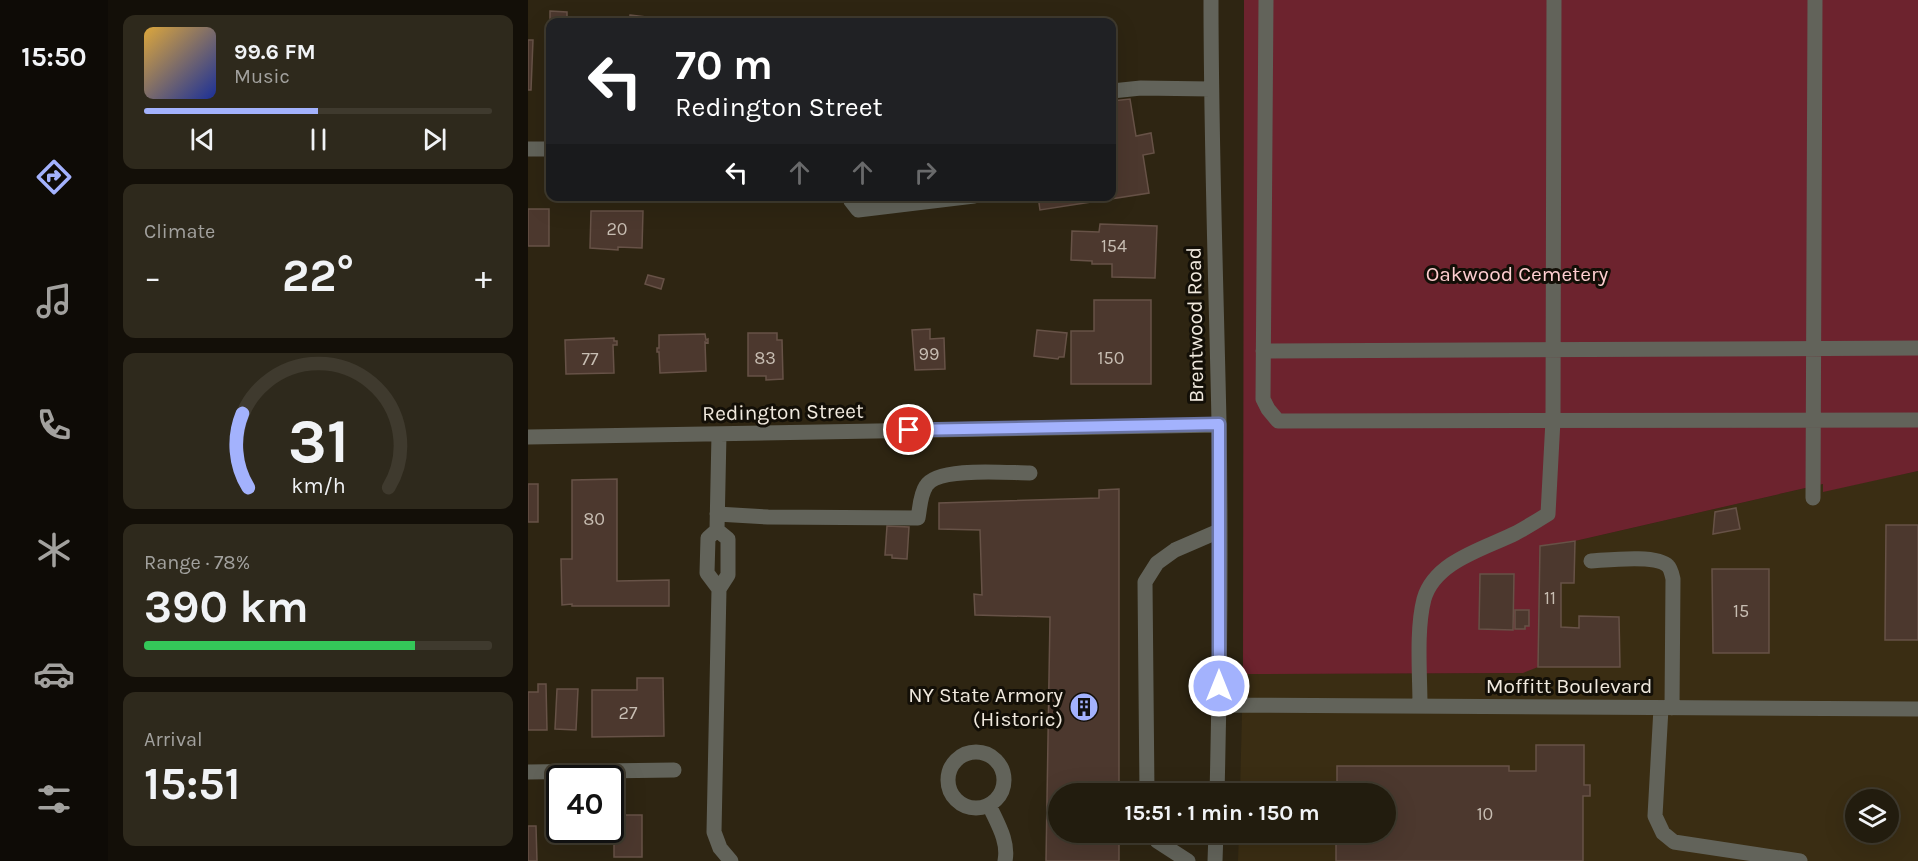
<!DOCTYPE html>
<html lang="en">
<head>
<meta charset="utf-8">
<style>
	:root { --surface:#221c0e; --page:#2e291c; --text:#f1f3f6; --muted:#a2a19e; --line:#3f3a2e; --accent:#a3b2fd }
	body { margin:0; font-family:Karla,sans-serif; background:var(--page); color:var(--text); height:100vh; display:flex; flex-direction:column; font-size:22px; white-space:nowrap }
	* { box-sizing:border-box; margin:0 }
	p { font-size:20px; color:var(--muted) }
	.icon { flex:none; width:33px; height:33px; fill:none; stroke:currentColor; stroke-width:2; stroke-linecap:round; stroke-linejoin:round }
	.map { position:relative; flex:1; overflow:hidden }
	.side { display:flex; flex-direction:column; gap:15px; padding:15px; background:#130f08; width:420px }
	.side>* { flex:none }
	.banner { position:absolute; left:18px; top:18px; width:570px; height:183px; border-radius:12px; box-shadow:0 6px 24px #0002,0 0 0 2px var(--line); background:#202124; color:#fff; overflow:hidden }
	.tools { position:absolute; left:1317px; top:789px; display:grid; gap:12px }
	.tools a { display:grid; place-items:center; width:54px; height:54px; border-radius:50%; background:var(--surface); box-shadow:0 6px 24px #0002,0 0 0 2px var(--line); font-size:30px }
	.speed { position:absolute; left:18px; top:765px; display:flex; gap:12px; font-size:30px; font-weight:700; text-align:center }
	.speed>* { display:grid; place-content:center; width:78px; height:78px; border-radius:50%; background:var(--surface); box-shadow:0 6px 24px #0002,0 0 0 2px var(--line); line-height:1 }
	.speed .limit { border:3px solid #111; border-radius:9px; background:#fff; color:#111 }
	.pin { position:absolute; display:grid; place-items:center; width:51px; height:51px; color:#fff; margin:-26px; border:3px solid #fff; border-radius:50%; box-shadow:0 2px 6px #0007 }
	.me { position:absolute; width:66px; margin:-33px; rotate:0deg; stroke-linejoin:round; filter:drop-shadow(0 0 4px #0008) }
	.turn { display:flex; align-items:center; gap:21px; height:126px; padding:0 30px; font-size:27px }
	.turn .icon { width:78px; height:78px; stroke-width:2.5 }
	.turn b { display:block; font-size:42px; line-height:51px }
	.lanes { display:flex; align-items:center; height:57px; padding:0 30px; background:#0003; justify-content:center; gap:30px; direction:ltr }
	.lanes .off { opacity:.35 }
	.big { font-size:45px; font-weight:700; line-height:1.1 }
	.side .widget { flex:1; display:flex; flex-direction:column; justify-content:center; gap:9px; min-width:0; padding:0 21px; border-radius:12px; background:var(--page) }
	.side .dial { align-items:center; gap:0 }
	.dial svg { height:156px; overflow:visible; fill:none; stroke:var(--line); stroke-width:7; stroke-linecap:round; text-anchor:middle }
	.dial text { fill:var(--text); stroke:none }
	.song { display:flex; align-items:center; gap:18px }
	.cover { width:72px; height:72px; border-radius:9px; background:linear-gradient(135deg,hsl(40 70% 55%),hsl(230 70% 35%)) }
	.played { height:6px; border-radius:3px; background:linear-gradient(90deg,var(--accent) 50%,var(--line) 50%) }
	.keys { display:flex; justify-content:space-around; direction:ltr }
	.heat { display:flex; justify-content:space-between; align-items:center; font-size:33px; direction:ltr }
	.charge { height:9px; border-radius:4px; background:linear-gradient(90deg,#34c759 78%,var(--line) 0) }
	.trip { position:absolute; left:520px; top:783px; width:348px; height:60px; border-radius:30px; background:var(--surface); box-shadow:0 6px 24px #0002,0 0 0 2px var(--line); font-weight:700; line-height:60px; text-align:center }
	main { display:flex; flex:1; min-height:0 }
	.tabs { display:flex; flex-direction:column; width:108px; justify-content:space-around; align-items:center; background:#0e0b06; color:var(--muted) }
	.tabs .icon { width:42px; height:42px }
	.tabs .selected { color:var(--accent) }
	.tabs b { font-size:27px; color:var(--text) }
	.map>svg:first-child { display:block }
	.built { fill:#3a2d13; fill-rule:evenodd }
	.green { fill:#6d232e }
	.building { fill:#4c382e; stroke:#675247; stroke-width:1.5 }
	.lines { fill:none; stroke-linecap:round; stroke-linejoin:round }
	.minor { stroke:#62635a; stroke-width:15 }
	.route-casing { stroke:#6a74a4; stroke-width:15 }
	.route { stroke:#a3b2fd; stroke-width:10 }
	.labels { text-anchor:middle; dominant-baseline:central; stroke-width:6; stroke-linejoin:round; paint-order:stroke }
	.number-label { font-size:18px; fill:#c7bdb2 }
	.park-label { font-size:21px; fill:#feced0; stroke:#130f07 }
	.street-label { font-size:21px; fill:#f0e9de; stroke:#130f07 }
	.poi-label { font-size:21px; fill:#f0e9de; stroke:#130f07; text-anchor:end }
</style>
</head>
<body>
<main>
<nav class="tabs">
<b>15:50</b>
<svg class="icon selected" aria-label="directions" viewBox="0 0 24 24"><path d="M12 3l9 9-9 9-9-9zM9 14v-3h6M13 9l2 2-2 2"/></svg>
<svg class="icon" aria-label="music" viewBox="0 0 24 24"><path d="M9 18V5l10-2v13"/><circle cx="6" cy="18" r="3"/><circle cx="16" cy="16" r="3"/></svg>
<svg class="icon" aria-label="phone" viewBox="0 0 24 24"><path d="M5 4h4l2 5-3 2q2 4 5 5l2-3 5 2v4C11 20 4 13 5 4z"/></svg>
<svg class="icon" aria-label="climate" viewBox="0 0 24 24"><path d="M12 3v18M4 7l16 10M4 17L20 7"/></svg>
<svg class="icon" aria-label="car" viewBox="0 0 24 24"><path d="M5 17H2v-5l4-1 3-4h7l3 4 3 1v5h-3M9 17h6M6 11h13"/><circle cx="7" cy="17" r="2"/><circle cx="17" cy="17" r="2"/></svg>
<svg class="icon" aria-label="filters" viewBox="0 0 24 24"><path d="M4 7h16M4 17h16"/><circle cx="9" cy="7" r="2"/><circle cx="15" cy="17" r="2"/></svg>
</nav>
<section class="side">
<div class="widget">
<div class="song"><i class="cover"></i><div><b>99.6 FM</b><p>Music</p></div></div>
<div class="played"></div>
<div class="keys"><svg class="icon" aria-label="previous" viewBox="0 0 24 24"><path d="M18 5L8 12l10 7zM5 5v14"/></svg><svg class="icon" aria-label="pause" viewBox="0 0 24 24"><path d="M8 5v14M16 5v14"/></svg><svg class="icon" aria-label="next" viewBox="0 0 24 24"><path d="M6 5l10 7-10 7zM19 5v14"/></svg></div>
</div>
<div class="widget"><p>Climate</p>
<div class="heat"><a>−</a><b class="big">22°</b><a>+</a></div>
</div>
<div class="widget dial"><svg viewBox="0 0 100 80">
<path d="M14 69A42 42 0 1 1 86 69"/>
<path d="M14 69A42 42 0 0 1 11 31" stroke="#a3b2fd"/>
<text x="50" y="56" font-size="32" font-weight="700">31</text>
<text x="50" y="72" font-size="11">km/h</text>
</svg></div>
<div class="widget"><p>Range · 78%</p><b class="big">390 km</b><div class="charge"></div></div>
<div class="widget"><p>Arrival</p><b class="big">15:51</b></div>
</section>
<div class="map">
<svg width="1390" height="861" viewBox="0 0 1390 861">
	<rect width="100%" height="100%" fill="#2e2512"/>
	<!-- built -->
	<path class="built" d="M1390,471v390h-680l1,-28 147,-1v-38l-146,-1 3,-119 280,-1 16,-61 1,-66 35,-5 248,-57 1,7zM1328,800h32v32h-32z"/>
	<!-- green -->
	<path class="green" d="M716,0h674v471l-95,21v-8l-248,57 -35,5 -2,121 -15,6 -280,1z"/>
	<!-- building -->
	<path class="building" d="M22,11l17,1v10h-17v4z
		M102,15l16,2v5h-17z
		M0,40h5l-2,50h-3z
		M602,99l6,37 15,-3 3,20 -11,2 6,38 -109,17 -2,-14h74v-95z
		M0,209h21v37h-21z
		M63,211h52l-1,37 -24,-1v3l-28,-2z
		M572,224l57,2 -2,52 -43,-1v-13h-20v-3l-21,-1 1,-29 27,1z
		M120,275l16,4 -3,10 -16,-5z
		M566,300h57v84h-80v-53h23z
		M402,329v10l14,-1 1,31 -30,1 -3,-40z
		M509,330l30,3 -3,24h-5l-1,2 -24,-3z
		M220,333h29v7h5l1,39 -17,1v-4h-18z
		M177,334l1,6 2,-1v4l-3,-1 1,29 -46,2 -1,-21h-2v-4h2v-13z
		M86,338v3h3v4h-4l1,28 -48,1 -1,-34z
		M89,479v102l52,-1v26h-97v-2l-10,1 -1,-46h11v-79z
		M0,484h10v38h-10z
		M591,489v305h-60v38h60v29h-73l4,-244 -75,-2 -1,-21 8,1 -2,-65 -41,-1v-26l160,-5v-8z
		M1208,508l4,21 -27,5 2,-22z
		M1358,525h32v115h-33z
		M359,526l22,1 -2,32 -15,-1v-3h-7z
		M1047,541l-1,42h-13v44l18,1v-12l40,1 1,50h-82l2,-121z
		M1184,569h57v84h-56z
		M952,574h34l-1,56 -34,-1z
		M987,610h14v16h-4v3h-10z
		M109,678h26l1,58 -72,1v-47h45z
		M10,684h8l1,46h-19v-38h10z
		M29,689h21l-2,41 -21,-1z
		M1008,745h48v40h6v11h-7v65h-247v-29h50v-38h-49v-28h172v5h27z
		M88,815h26v42h-28v-35h2z
		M0,826h8l1,35h-9z"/>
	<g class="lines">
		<!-- minor -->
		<path class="minor" d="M683,0c0,141 5,281 8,422 2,123 1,248 -2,372
			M738,0l-3,399 5,10 10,12 640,-1
			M584,91l29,-3 70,1
			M0,149h22
			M322,196l1,5 7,9 116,-14
			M735,351l655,-3
			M191,434l-2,96 -9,8 -1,35 12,16
			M0,437l691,-12
			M1285,498l2,-498
			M189,514l51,3 150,1c2,-10 2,-23 8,-32 11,-20 82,-13 104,-13
			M189,530l11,9v36l-9,14 -5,243 6,16 11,13
			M1063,561c17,-1 66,-7 77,5 3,3 4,9 5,13l-1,129
			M691,705l699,4
			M892,706c0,-32 -4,-76 4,-107 11,-38 60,-50 92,-66 11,-6 21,-12 32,-19l5,-94 1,-420
			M1133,708l-6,108 8,17 11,9 126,19
			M420 780a28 28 0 1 1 56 0a28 28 0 1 1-56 0Z
			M0,772l146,-2
			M619,794l-2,-212 12,-19 18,-13 44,-19
			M461,805c8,18 20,36 16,56
			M625,832l4,9 31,20
			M687,861l1,-29"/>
	</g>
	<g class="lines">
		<!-- route casing -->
		<g class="route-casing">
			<path id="route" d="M381,430l310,-6v262"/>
		</g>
		<!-- route -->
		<use href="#route" class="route"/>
	</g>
	<!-- icons -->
	<defs>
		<g id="building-disc" transform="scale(1.5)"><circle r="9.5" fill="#a3b2fd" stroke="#130f07"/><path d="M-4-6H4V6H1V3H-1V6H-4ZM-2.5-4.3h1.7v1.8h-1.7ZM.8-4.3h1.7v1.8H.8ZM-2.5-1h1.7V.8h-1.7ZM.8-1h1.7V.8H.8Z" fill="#111"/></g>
	</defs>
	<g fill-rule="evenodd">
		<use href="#building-disc" x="556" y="707"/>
	</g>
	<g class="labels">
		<!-- number labels -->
		<g class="number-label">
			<text x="89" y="229">20</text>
			<text x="586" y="246">154</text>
			<text x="401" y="354">99</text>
			<text x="237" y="358">83</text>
			<text x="583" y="358">150</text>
			<text x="62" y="359">77</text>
			<text x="66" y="519">80</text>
			<text x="1022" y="598">11</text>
			<text x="1213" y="611">15</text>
			<text x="100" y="713">27</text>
			<text x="957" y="814">10</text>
		</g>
		<!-- park labels -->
		<g class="park-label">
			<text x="989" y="274">Oakwood Cemetery</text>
		</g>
		<!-- street labels -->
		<g class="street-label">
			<text transform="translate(667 325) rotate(-91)">Brentwood Road</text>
			<text transform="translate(255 412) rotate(-1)">Redington Street</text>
			<text x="1041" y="686">Moffitt Boulevard</text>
		</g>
		<!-- poi labels -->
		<g class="poi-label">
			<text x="535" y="695">NY State Armory<tspan x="535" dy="24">(Historic)</tspan></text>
		</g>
	</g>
</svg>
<div class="tools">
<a><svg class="icon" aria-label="layers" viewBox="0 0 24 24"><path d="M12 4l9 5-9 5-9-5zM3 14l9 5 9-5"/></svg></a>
</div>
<div class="speed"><div class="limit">40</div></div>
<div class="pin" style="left:381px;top:430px;background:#d93025"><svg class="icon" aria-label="arrive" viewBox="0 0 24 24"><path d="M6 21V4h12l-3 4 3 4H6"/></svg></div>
<svg class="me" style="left:691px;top:686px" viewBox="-20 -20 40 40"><circle r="17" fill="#a3b2fd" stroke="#fff" stroke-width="3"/><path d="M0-11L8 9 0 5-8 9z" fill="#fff"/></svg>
<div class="trip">15:51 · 1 min · 150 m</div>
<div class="banner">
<div class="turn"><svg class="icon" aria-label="left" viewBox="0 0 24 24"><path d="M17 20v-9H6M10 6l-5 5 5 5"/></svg><div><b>70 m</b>Redington Street</div></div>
<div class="lanes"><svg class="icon" aria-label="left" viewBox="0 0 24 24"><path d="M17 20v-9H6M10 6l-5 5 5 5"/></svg><svg class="icon off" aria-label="ahead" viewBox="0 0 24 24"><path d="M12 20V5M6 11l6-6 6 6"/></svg><svg class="icon off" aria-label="ahead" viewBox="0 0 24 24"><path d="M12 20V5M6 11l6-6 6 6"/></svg><svg class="icon off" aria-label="right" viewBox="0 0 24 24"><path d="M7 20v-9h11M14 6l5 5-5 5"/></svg></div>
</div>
</div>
</main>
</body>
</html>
